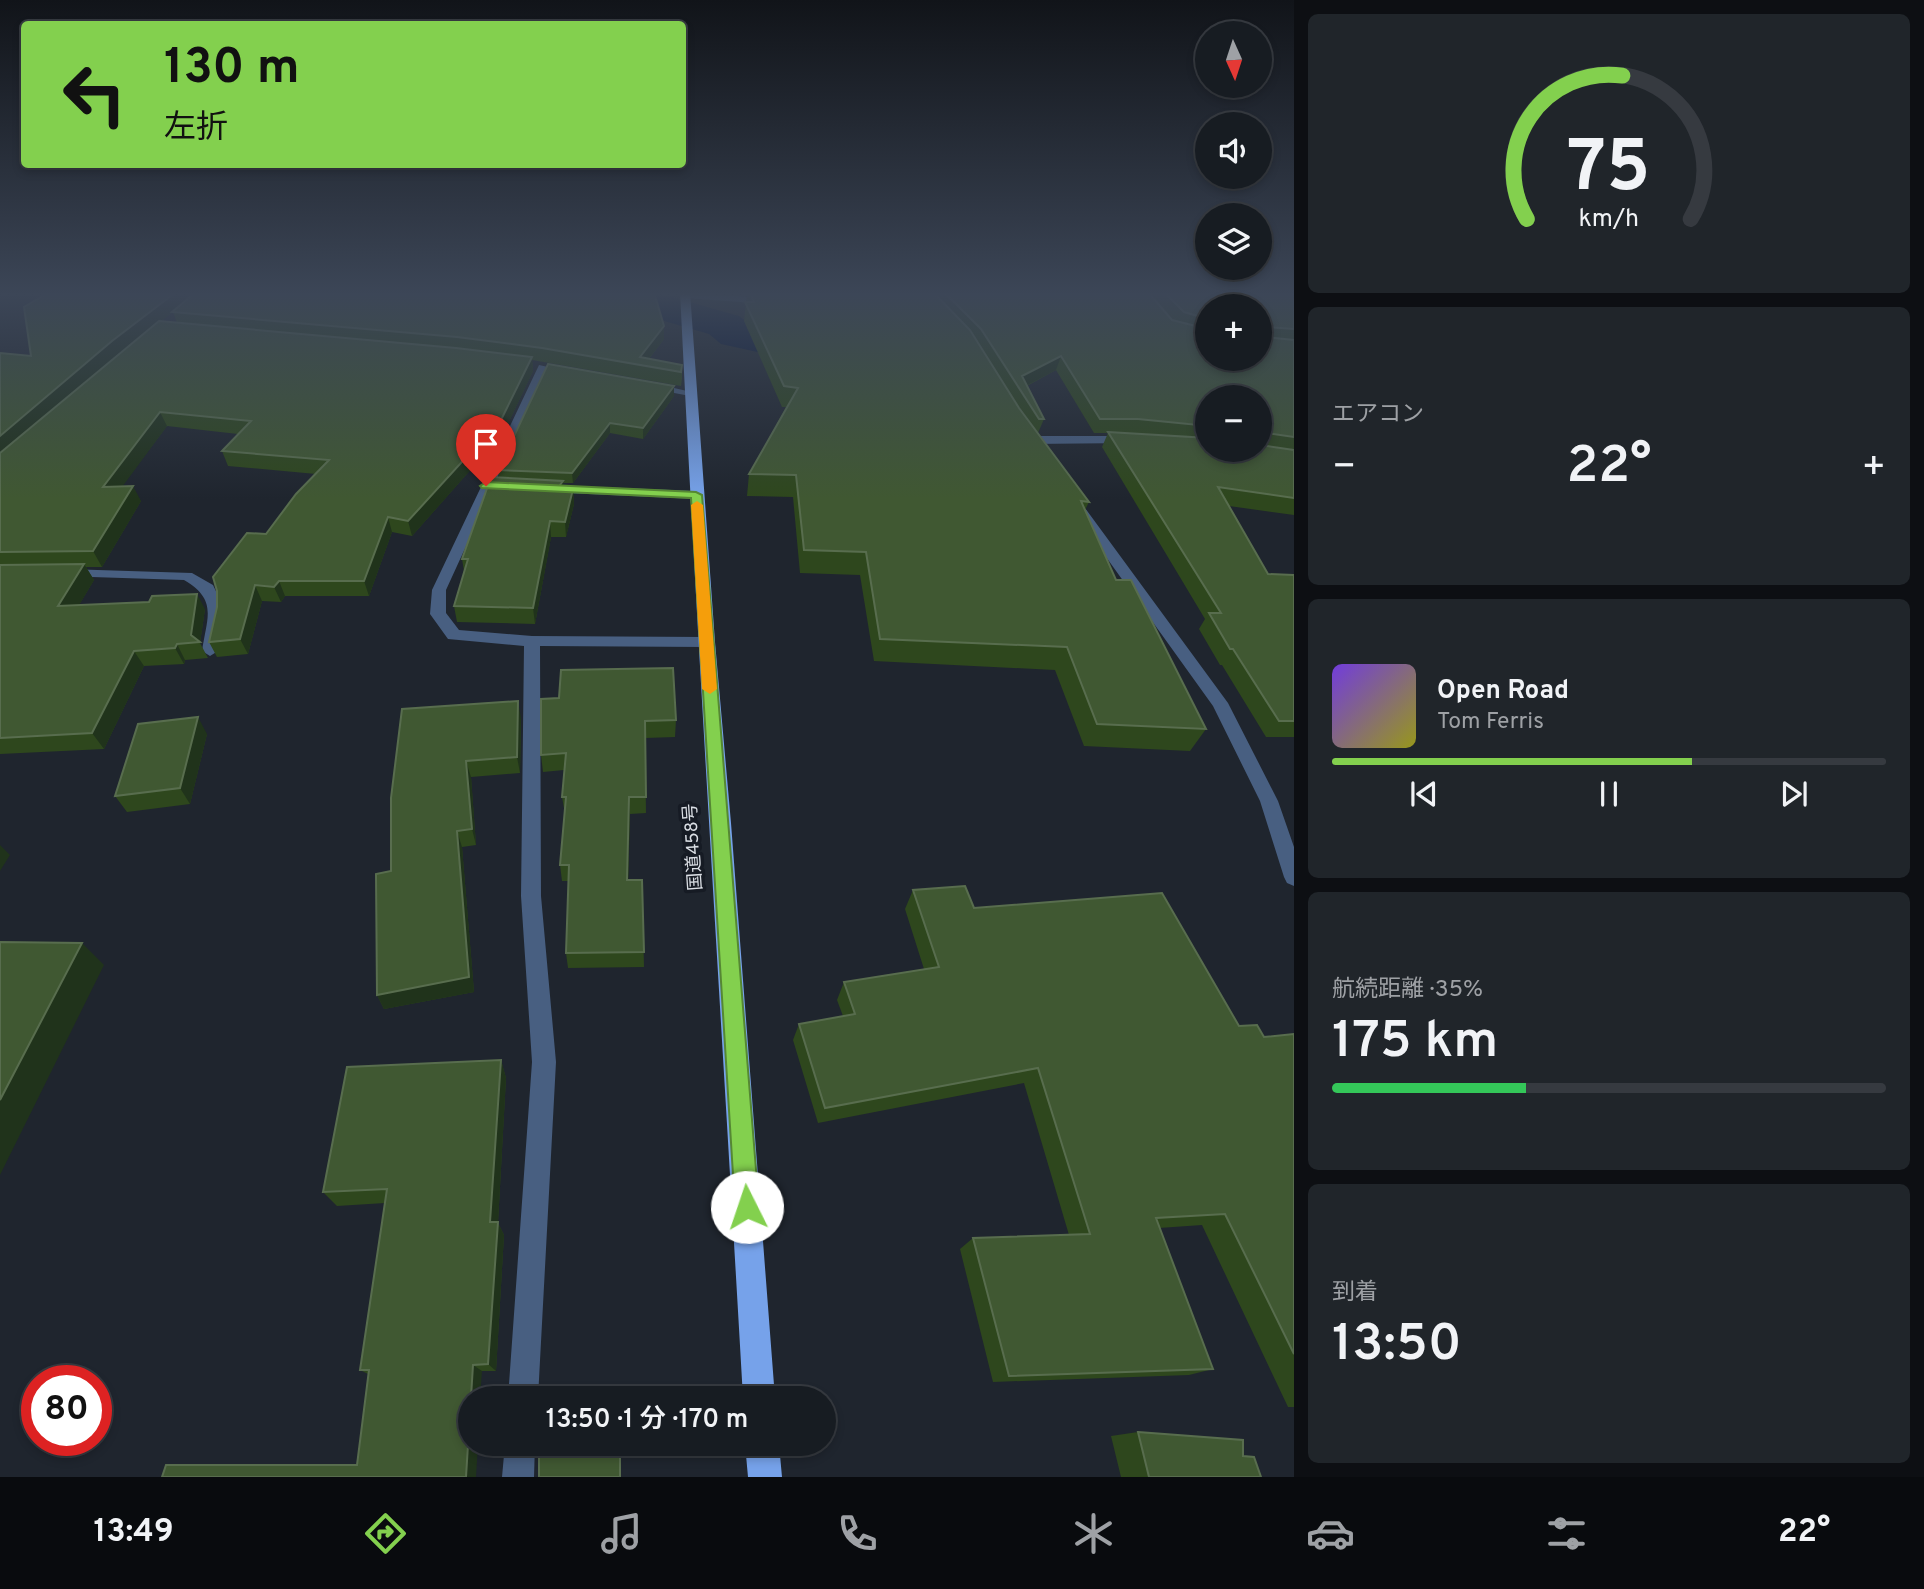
<!DOCTYPE html>
<html lang="ja">
<head>
<meta charset="utf-8">
<style>
	:root { --surface:#171c22; --page:#20252a; --text:#f1f3f6; --muted:#9ea1a5; --line:#363a40; --accent:#83d04e }
	body { margin:0; font-family:Overpass,"Noto Sans JP",sans-serif; background:var(--page); color:var(--text); height:100vh; display:flex; flex-direction:column; font-size:26px; white-space:nowrap }
	* { box-sizing:border-box; margin:0 }
	p { font-size:23px; color:var(--muted) }
	.icon { flex:none; width:38px; height:38px; fill:none; stroke:currentColor; stroke-width:2; stroke-linecap:round; stroke-linejoin:round }
	.map { position:relative; flex:1; overflow:hidden }
	.panel { display:flex; flex-direction:column; gap:14px; padding:14px; background:#0d0f13; width:630px }
	.panel>* { flex:none }
	.top-card { position:absolute; left:21px; top:21px; width:665px; height:147px; border-radius:7px; box-shadow:0 4px 10px #0003,0 0 0 2px var(--line); background:#83d04e; color:#111; overflow:hidden }
	.needle { width:46px; rotate:177deg }
	.fabs { position:absolute; left:1195px; top:21px; display:grid; gap:14px }
	.fabs a { display:grid; place-items:center; width:77px; height:77px; border-radius:50%; background:var(--surface); box-shadow:0 4px 10px #0003,0 0 0 2px var(--line); font-size:35px }
	.speed { position:absolute; left:21px; top:1365px; display:flex; gap:14px; font-size:35px; font-weight:700; text-align:center }
	.speed>* { display:grid; place-content:center; width:91px; height:91px; border-radius:50%; background:var(--surface); box-shadow:0 4px 10px #0003,0 0 0 2px var(--line); line-height:1 }
	.speed .limit { border:10px solid #d22; background:#fff; color:#111 }
	.pin { position:absolute; display:grid; place-items:center; width:60px; height:60px; color:#fff; margin:-72px -30px; border-radius:50% 50% 50% 0; rotate:-45deg; box-shadow:0 0 7px #0007 }
	.pin .icon { rotate:45deg }
	.me { position:absolute; width:77px; margin:-38px; rotate:356deg; stroke-linejoin:round; filter:drop-shadow(0 0 5px #0008) }
	.turn { display:flex; align-items:center; gap:24px; height:147px; padding:0 28px; font-size:32px }
	.turn .icon { width:91px; height:91px; stroke-width:2.5 }
	.turn b { display:block; font-size:49px; line-height:60px }
	.big { font-size:52px; font-weight:600; line-height:1.1 }
	.panel .widget { flex:1; display:flex; flex-direction:column; justify-content:center; gap:10px; min-width:0; padding:0 24px; border-radius:10px; background:var(--page) }
	.panel .dial { align-items:center; gap:0 }
	.dial svg { height:182px; overflow:visible; fill:none; stroke:var(--line); stroke-width:7; stroke-linecap:round; text-anchor:middle }
	.dial text { fill:var(--text); stroke:none }
	.song { display:flex; align-items:center; gap:21px }
	.cover { width:84px; height:84px; border-radius:10px; background:linear-gradient(135deg,hsl(260 70% 55%),hsl(60 70% 35%)) }
	.played { height:7px; border-radius:4px; background:linear-gradient(90deg,var(--accent) 65%,var(--line) 65%) }
	.keys { display:flex; justify-content:space-around; direction:ltr }
	.heat { display:flex; justify-content:space-between; align-items:center; font-size:38px; direction:ltr }
	.charge { height:10px; border-radius:5px; background:linear-gradient(90deg,#34c759 35%,var(--line) 0) }
	.trip { position:absolute; left:458px; top:1386px; width:378px; height:70px; border-radius:35px; background:var(--surface); box-shadow:0 4px 10px #0003,0 0 0 2px var(--line); font-weight:600; line-height:70px; text-align:center }
	.menu { display:flex; height:112px; justify-content:space-around; align-items:center; background:#090b0e; color:var(--muted) }
	.menu .icon { width:49px; height:49px }
	.menu .selected { color:var(--accent) }
	.menu b { font-size:32px; color:var(--text) }
	main { display:flex; flex:1; min-height:0 }
	.map>svg:first-child { display:block }
	.lines { fill:none; stroke-linecap:round; stroke-linejoin:round }
	.river { fill:#001036; fill-rule:evenodd }
	.minor { fill:#485f81; fill-rule:evenodd }
	.trunk { fill:#76a2ea; fill-rule:evenodd }
	.wall { fill:#2e471d; fill-rule:evenodd }
	.shaded-wall { fill:#20331b }
	.building { fill:#405832; stroke:#586d4e; stroke-width:2 }
	.route { fill:#83d04e; stroke:#558733; stroke-width:2 }
	.slow { fill:#f59e0b }
	.labels { text-anchor:middle; dominant-baseline:central; stroke-width:7; stroke-linejoin:round; paint-order:stroke }
	.street-label { font-size:18px; fill:#dadee4; stroke:#161b24 }
</style>
</head>
<body>
<main>
<div class="map">
<svg width="1294" height="1477" viewBox="0 0 1294 1477">
	<rect width="100%" height="100%" fill="#1f252e"/>
	<g class="lines">
		<!-- river -->
		<path class="river" d="M519,292h135l85,24 12,9 11,2 96,-7 16,4 6,9 -6,9 -16,4 -96,7 -41,-9 -12,-10 -62,-18 -108,-12 -14,-3z"/>
		<!-- minor -->
		<path class="minor" d="M682,293l86,5 5,3 -5,3 -83,-6 -5,-3z
			M539,365l9,2 -102,223v23l13,17 73,6 174,1 8,5 -8,5 -166,-1 1,250 15,166 -18,336h-30l24,-336 -11,-166 3,-250 -76,-7 -18,-25 2,-24z
			M652,383l44,10 -6,3 -42,-8v-4z
			M1127,436l6,4 -2,3 -102,1 -6,-4 6,-4z
			M550,485l146,6 6,4 -6,4 -151,-7 -1,-3z
			M1080,507l5,1 143,195 50,98 16,46v39l-7,-3 -3,-6 -24,-76 -47,-95 -140,-195z
			M66,569l126,4 21,12 11,23 -6,43 -8,5 -8,-5c5,-34 16,-51 -18,-71l-123,-4 -2,-3 2,-3z
			M505,1444h30l-1,33h-32z"/>
		<!-- trunk -->
		<path class="trunk" d="M680,292h10l25,350 16,181 44,575h-32c-21,-369 -45,-737 -63,-1106z
			M745,1444h34l3,33h-34z"/>
	</g>
	<!-- wall -->
	<path class="wall" d="M50,292l614,47 -15,20 33,6v14l-1,7 -149,-26 1,11 -29,61 -92,104 -20,-4 -23,64h-84l-4,6 -19,-1 -14,53 -31,3 -8,-15 57,-108 50,-60 -88,-8 -6,-15 16,-17 -71,-8 -45,60 19,15 -39,66h-16l8,13 -15,25 126,4 -5,34 8,15 -23,2 -1,4 -40,2 -40,83 -104,5v-401l31,3zM173,312l4,11 -16,-2z
		M1294,292v223l-65,-9 39,68 26,1v162h-28l-44,-72h-2l-21,-36 6,-10 -103,-172 6,-14h-14l-38,-63 -29,16 17,33 -6,14 51,69 -4,8 31,70 90,149 -16,22 -106,-5 -29,-76 -181,-9 -14,-86 -60,-2 -7,-76 -46,-1 2,-22 37,-67h-4l-38,-86 3,-28 -5,-1zM1208,306l52,53h-52zM1208,397h52v53h-52z
		M674,396l-31,43 -33,-6 -37,50h-10l1,6h9l1,15 -8,33h-15l-16,87 -78,-2 -3,-16 10,-35 -2,-12 37,-81 -1,-8z
		M559,698l117,22 -1,17 -30,1 1,75 -16,1 -2,66h14l2,87 -76,1 -2,-15 3,-72h-7l-2,-16 5,-51 -3,-17 2,-27 -21,2 -2,-17z
		M521,718l-1,55 -49,4 5,68 -14,2 12,145 -90,17 -7,-14 14,-124v-73z
		M207,734l-17,70 -63,8 -12,-16z
		M913,890l61,18 290,129 30,-3v373h-6l-86,-182 -43,3 54,141 -24,6 -196,7 -33,-133 13,-11 96,-3 -45,-152 -206,40 -25,-83 6,-16 44,-8 -6,-16 7,-18 80,-13 -19,-60z
		M501,1060l5,18 -8,145 6,12 -8,136h-14l-125,94 11,-91 -8,-4 25,-167 -48,3 -14,-14z
		M1138,1432l105,24 18,21h-140l-10,-41z"/>
	<!-- shaded-wall -->
	<path class="shaded-wall" d="M176,292h22l-80,63 -118,103v-22l112,-95z
		M664,326v13l-20,26 -4,-8z
		M1061,356l-5,14 -36,19 2,-13z
		M532,357l1,14 -29,61 -92,104 -4,-15z
		M674,386v10l-31,43v-11z
		M160,412l7,14 -56,76 -8,-15z
		M610,423v10l-37,50 -1,-10z
		M563,481l1,15 -7,-7z
		M133,486l8,15 -39,66 -9,-16z
		M573,489l1,15 -8,33 -1,-15z
		M388,517l4,15 -23,64 -5,-15z
		M550,521l1,16 -16,87 -2,-16z
		M84,564l10,16 -25,42 -11,-16z
		M279,581l6,15 -4,6 -7,-15z
		M255,585l7,16 -14,53 -8,-15z
		M197,594l8,15 -5,34 -9,-8z
		M177,644l8,16 -1,4 -9,-16z
		M134,651l10,15 -40,83 -12,-16z
		M518,701l3,17 -1,55 -3,-16z
		M198,717l9,17 -17,70 -10,-16z
		M466,761l5,16 5,68 -4,-16z
		M629,797l1,17 -2,82 -1,-16z
		M457,831l5,16 12,145 -90,17 -7,-14z
		M0,845l10,10 -10,16z
		M82,943l22,22 -104,210v-75z
		M501,1060l5,18 -8,145 6,12 -8,136 -8,-7 2,-142z
		M473,1365l9,6 -2,27h-9z
		M471,1404v40h7l-2,33h-10z"/>
	<!-- building -->
	<path class="building" d="M50,292h126l-64,49 -112,95v-83l31,3 -7,-49z
		M196,292h458l10,34 -24,31 42,8 -1,7 -139,-24 -85,-11 -285,-25z
		M750,292h183l37,38 49,78 70,94 -8,-1 35,79h15l75,149 -109,-5 -30,-77 -187,-8 -14,-87 -62,-2 -8,-75 -47,-1 49,-86 -14,-2 -39,-84h9z
		M944,292h204l24,28 36,9v30h52v-53h-52v13l-24,-7 -20,-20h130v37l-27,-2 -2,2v8l29,3v97l-34,-5v-35h-52v29l-70,-7h-38l-39,-63 -39,20 22,43h-5l-58,-90z
		M159,321l297,27 76,9 -30,61 -94,103 -20,-4 -24,64h-85l-5,6 -19,-2 -15,54 -31,3 8,-35v-16l-4,-14 34,-44 19,1 30,-40 33,-34 -107,-9 29,-30 -91,-9 -57,75 30,-1 -40,65 -93,1v-99z
		M548,364l126,22 -31,42 -33,-5 -38,50 -74,-3z
		M1108,432l100,6v12h52v-5l34,5v48l-76,-11 50,87 26,1v146h-15l-46,-72h-3l-21,-36h12z
		M491,477l72,4 -6,8h16l-8,33 -15,-1 -17,87 -79,-2 14,-47h-6z
		M84,564l-26,42 91,-4 3,-6 45,-2 -6,41 9,7 -23,2 -2,4 -41,3 -42,82 -92,5v-173z
		M673,668l3,52 -31,1 1,76h-17l-2,83h15l2,72 -78,1 3,-88h-9l6,-68h-4l4,-44 -25,2v-56l18,-1 2,-28z
		M518,701l-1,56 -51,4 6,68 -15,2 12,146 -92,18 -1,-121 15,-3v-73l11,-89z
		M198,717l-18,71 -65,8 23,-72z
		M965,886l9,22 188,-15 77,133 18,-1 7,12 30,-3v320l-69,-140 -69,4 57,151 -204,7 -36,-138 117,-4 -52,-166 -213,40 -26,-84 56,-10 -11,-32 95,-15 -26,-77z
		M0,942l82,1 -82,157z
		M501,1060l-11,162h8l-10,142 -15,1 -7,112h-304l4,-12h191l12,-95h-9l27,-181 -64,3 24,-125z
		M1138,1432l105,8v16l11,1 7,20h-112z
		M620,1453v24h-81v-21z"/>
	<!-- sky -->
	<linearGradient id="sky" x2="0" y2="1"><stop stop-color="#111419"/><stop offset="0.59" stop-color="#3c4657"/><stop offset="1" stop-color="#3c4657" stop-opacity="0"/></linearGradient>
	<rect width="1294" height="499" fill="url(#sky)"/>
	<!-- route -->
	<path class="route" d="M486,482l210,10 6,3 57,712 -4,8 -8,4 -9,-4 -3,-8 -44,-709 -209,-10 -2,-2z"/>
	<!-- slow -->
	<path class="slow" d="M697,501l6,4 14,184 -7,5 -8,-5 -11,-184z"/>
	<g class="labels">
		<!-- street labels -->
		<g class="street-label">
			<text transform="translate(694 847) rotate(-94)">国道458号</text>
		</g>
	</g>
</svg>
<div class="fabs">
<a><svg class="needle" viewBox="-14 -14 28 28"><path d="M0-13l5 13h-10z" fill="#e53935"/><path d="M0 13l5-13h-10z" fill="#9ea1a5"/></svg></a>
<a><svg class="icon" aria-label="sound" viewBox="0 0 24 24"><path d="M4 9h4l5-4v14l-5-4H4zM17 9q2 3 0 6"/></svg></a>
<a><svg class="icon" aria-label="layers" viewBox="0 0 24 24"><path d="M12 4l9 5-9 5-9-5zM3 14l9 5 9-5"/></svg></a>
<a>+</a>
<a>−</a>
</div>
<div class="speed"><div class="limit">80</div></div>
<div class="pin" style="left:486px;top:486px;background:#d93025"><svg class="icon" aria-label="arrive" viewBox="0 0 24 24"><path d="M6 21V4h12l-3 4 3 4H6"/></svg></div>
<svg class="me" style="left:747px;top:1207px" viewBox="-20 -20 40 40"><circle r="19" fill="#fff"/><path d="M0-13L10 11 0 6-10 11z" fill="#83d04e"/></svg>
<div class="trip">13:50 · 1 分 · 170 m</div>
<div class="top-card">
<div class="turn"><svg class="icon" aria-label="left" viewBox="0 0 24 24"><path d="M17 20v-9H6M10 6l-5 5 5 5"/></svg><div><b>130 m</b>左折</div></div>
</div>
</div>
<section class="panel">
<div class="widget dial"><svg viewBox="0 0 100 80">
<path d="M14 69A42 42 0 1 1 86 69"/>
<path d="M14 69A42 42 0 0 1 56 6" stroke="#83d04e"/>
<text x="50" y="56" font-size="32" font-weight="700">75</text>
<text x="50" y="72" font-size="11">km/h</text>
</svg></div>
<div class="widget"><p>エアコン</p>
<div class="heat"><a>−</a><b class="big">22°</b><a>+</a></div>
</div>
<div class="widget">
<div class="song"><i class="cover"></i><div><b>Open Road</b><p>Tom Ferris</p></div></div>
<div class="played"></div>
<div class="keys"><svg class="icon" aria-label="previous" viewBox="0 0 24 24"><path d="M18 5L8 12l10 7zM5 5v14"/></svg><svg class="icon" aria-label="pause" viewBox="0 0 24 24"><path d="M8 5v14M16 5v14"/></svg><svg class="icon" aria-label="next" viewBox="0 0 24 24"><path d="M6 5l10 7-10 7zM19 5v14"/></svg></div>
</div>
<div class="widget"><p>航続距離 · 35%</p><b class="big">175 km</b><div class="charge"></div></div>
<div class="widget"><p>到着</p><b class="big">13:50</b></div>
</section>
</main>
<nav class="menu">
<b>13:49</b>
<svg class="icon selected" aria-label="directions" viewBox="0 0 24 24"><path d="M12 3l9 9-9 9-9-9zM9 14v-3h6M13 9l2 2-2 2"/></svg>
<svg class="icon" aria-label="music" viewBox="0 0 24 24"><path d="M9 18V5l10-2v13"/><circle cx="6" cy="18" r="3"/><circle cx="16" cy="16" r="3"/></svg>
<svg class="icon" aria-label="phone" viewBox="0 0 24 24"><path d="M5 4h4l2 5-3 2q2 4 5 5l2-3 5 2v4C11 20 4 13 5 4z"/></svg>
<svg class="icon" aria-label="climate" viewBox="0 0 24 24"><path d="M12 3v18M4 7l16 10M4 17L20 7"/></svg>
<svg class="icon" aria-label="car" viewBox="0 0 24 24"><path d="M5 17H2v-5l4-1 3-4h7l3 4 3 1v5h-3M9 17h6M6 11h13"/><circle cx="7" cy="17" r="2"/><circle cx="17" cy="17" r="2"/></svg>
<svg class="icon" aria-label="filters" viewBox="0 0 24 24"><path d="M4 7h16M4 17h16"/><circle cx="9" cy="7" r="2"/><circle cx="15" cy="17" r="2"/></svg>
<b>22°</b>
</nav>
</body>
</html>
